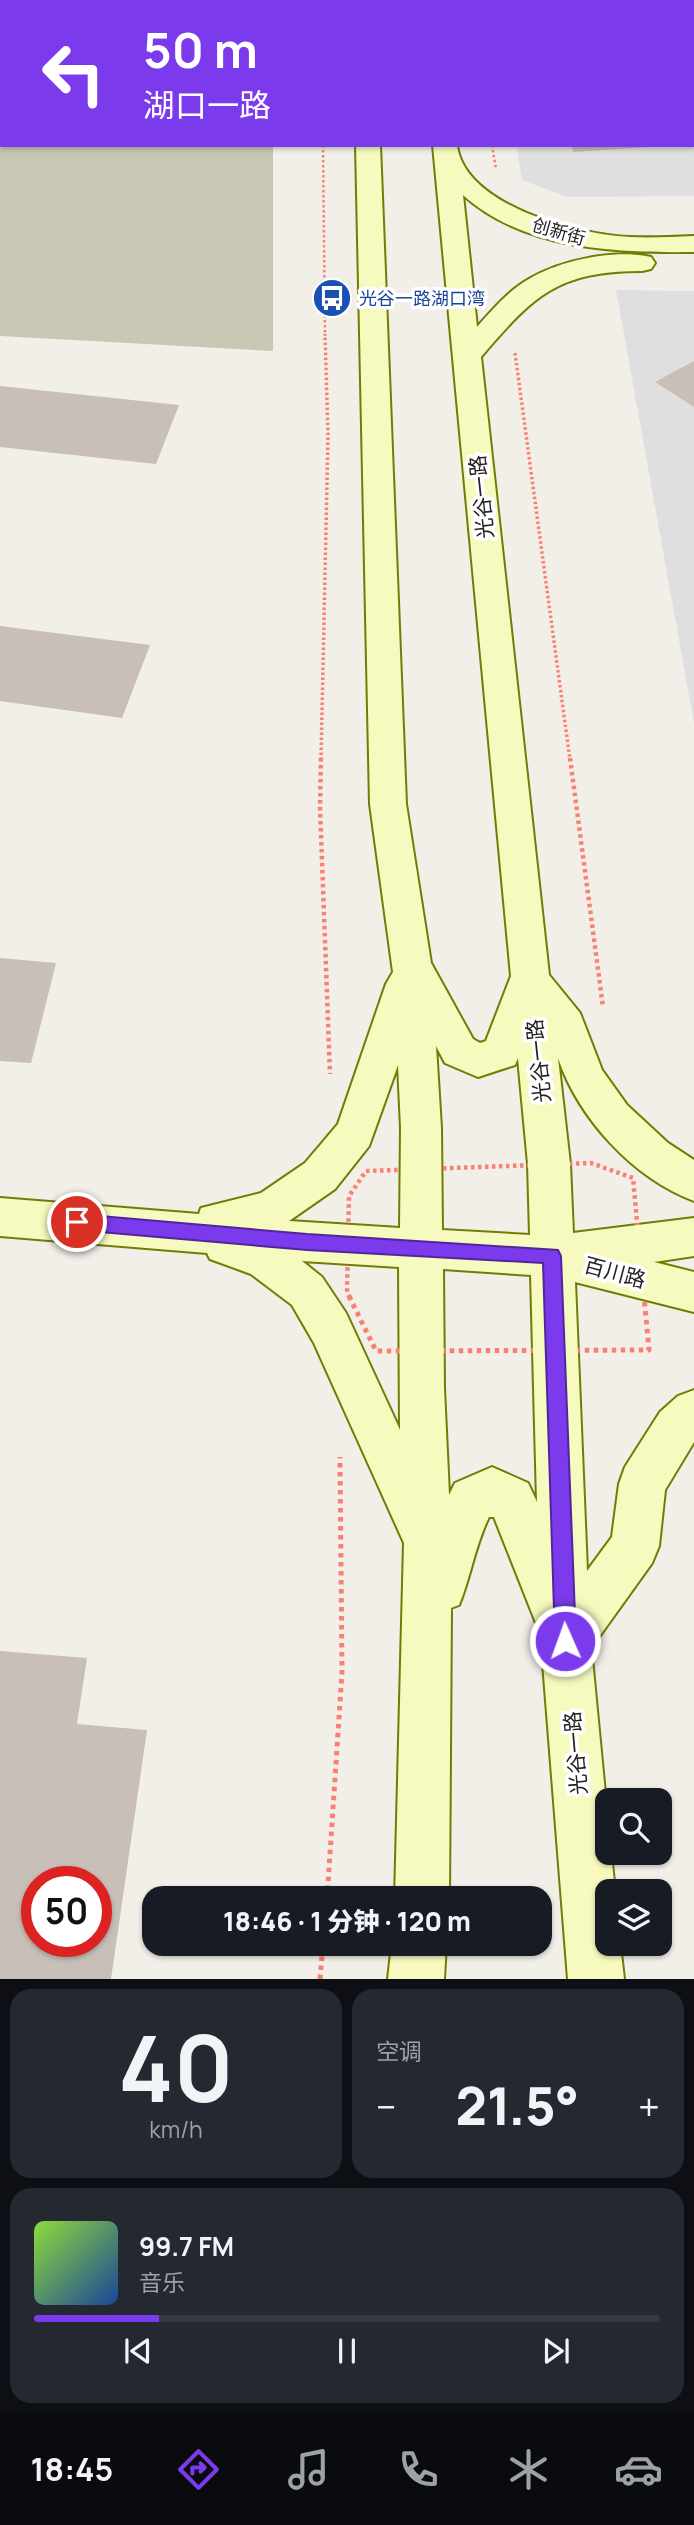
<!DOCTYPE html>
<html lang="zh">
<head>
<meta charset="utf-8">
<style>
	:root { --surface:#171b24; --page:#242831; --text:#f1f3f6; --muted:#9ea1a6; --line:#363941; --accent:#7c3aed }
	body { margin:0; font-family:Manrope,"Noto Sans SC",sans-serif; background:var(--page); color:var(--text); height:100vh; display:flex; flex-direction:column; font-size:26px; white-space:nowrap }
	* { box-sizing:border-box; margin:0 }
	p { font-size:23px; color:var(--muted) }
	.icon { flex:none; width:38px; height:38px; fill:none; stroke:currentColor; stroke-width:2; stroke-linecap:round; stroke-linejoin:round }
	.map { position:relative; height:1979px; overflow:hidden }
	.details { display:flex; flex-direction:column; gap:10px; padding:10px; background:#0d0f14; flex:1 }
	.details>* { flex:none }
	.guide { position:absolute; left:0px; top:0px; width:695px; height:147px; box-shadow:0 2px 5px #0004; background:#7c3aed; color:#fff; overflow:hidden }
	.controls { position:absolute; left:595px; top:1788px; display:grid; gap:14px }
	.controls a { display:grid; place-items:center; width:77px; height:77px; border-radius:14px; background:var(--surface); box-shadow:0 2px 5px #0004; font-size:35px }
	.speed { position:absolute; left:21px; top:1866px; display:flex; gap:14px; font-size:35px; font-weight:700; text-align:center }
	.speed>* { display:grid; place-content:center; width:91px; height:91px; border-radius:50%; background:var(--surface); box-shadow:0 2px 5px #0004; line-height:1 }
	.speed .limit { border:10px solid #d22; background:#fff; color:#111 }
	.pin { position:absolute; display:grid; place-items:center; width:60px; height:60px; color:#fff; margin:-30px; border:4px solid #fff; border-radius:50%; box-shadow:0 2px 7px #0007 }
	.me { position:absolute; width:77px; margin:-38px; rotate:358deg; stroke-linejoin:round; filter:drop-shadow(0 0 5px #0008) }
	.turn { display:flex; align-items:center; gap:24px; height:147px; padding:0 28px; font-size:32px }
	.turn .icon { width:91px; height:91px; stroke-width:2.5 }
	.turn b { display:block; font-size:49px; line-height:60px }
	.big { font-size:52px; font-weight:800; line-height:1.1 }
	.details .card { flex:1; display:flex; flex-direction:column; justify-content:center; gap:10px; min-width:0; padding:0 24px; border-radius:21px; background:var(--page) }
	.details .dial { align-items:center; gap:0 }
	.dial b { font-size:91px; line-height:1 }
	.song { display:flex; align-items:center; gap:21px }
	.cover { width:84px; height:84px; border-radius:10px; background:linear-gradient(135deg,hsl(90 70% 55%),hsl(220 70% 35%)) }
	.played { height:7px; border-radius:4px; background:linear-gradient(90deg,var(--accent) 20%,var(--line) 20%) }
	.keys { display:flex; justify-content:space-around; direction:ltr }
	.heat { display:flex; justify-content:space-between; align-items:center; font-size:38px; direction:ltr }
	.details .tiles { flex:1; display:grid; gap:10px; grid-template-columns:1fr 1fr }
	.card:last-child { grid-column:span 2 }
	.trip { position:absolute; left:142px; top:1886px; width:410px; height:70px; border-radius:21px; background:var(--surface); box-shadow:0 2px 5px #0004; font-weight:800; line-height:70px; text-align:center }
	.tabs { display:flex; height:112px; justify-content:space-around; align-items:center; background:#090b0e; color:var(--muted) }
	.tabs .icon { width:49px; height:49px }
	.tabs .active { color:var(--accent) }
	.tabs b { font-size:32px; color:var(--text) }
	.map>svg:first-child { display:block }
	.residential { fill:#e0dfdf }
	.construction { fill:#c7c7b4 }
	.building { fill:#c7bfb8; fill-rule:evenodd }
	.lines { fill:none; stroke-linecap:round; stroke-linejoin:round }
	.secondary-casing { stroke:#707d05; stroke-width:4 }
	.path-far3 { stroke:#fa8072; stroke-width:2.5; stroke-dasharray:2.5 2.5; stroke-linecap:butt }
	.path-far2 { stroke:#fa8072; stroke-width:3.5; stroke-dasharray:2.5 2.5; stroke-linecap:butt }
	.path-far1 { stroke:#fa8072; stroke-width:4.5; stroke-dasharray:3.5 3.5; stroke-linecap:butt }
	.path { stroke:#fa8072; stroke-width:5; stroke-dasharray:4.5 4.5; stroke-linecap:butt }
	.secondary { fill:#f7fabf; fill-rule:evenodd }
	.route { fill:#7c3aed; stroke:#51269a; stroke-width:2 }
	.labels { text-anchor:middle; dominant-baseline:central; stroke-width:7; stroke-linejoin:round; paint-order:stroke }
	.far-street-label { font-size:18px; fill:#222; stroke:#fff }
	.far-transit-label { font-size:18px; fill:#164399; stroke:#fff; text-anchor:start }
	.street-label { font-size:21px; fill:#222; stroke:#fff }
</style>
</head>
<body>
<div class="map">
<svg width="694" height="1979" viewBox="0 0 694 1979">
	<rect width="100%" height="100%" fill="#f2efe9"/>
	<!-- residential -->
	<path class="residential" d="M694,68v128l-127,1 -45,-17 -6,-35h177z
		M616,290l78,1v432z"/>
	<!-- construction -->
	<path class="construction" d="M0,0h274l-272,2v143h271v206l-273,-15z"/>
	<!-- building -->
	<path class="building" d="M571,145h78v2l-76,5z
		M694,361v46l-39,-25z
		M0,386l179,19 -23,59 -156,-17z
		M0,626l150,19 -28,73 -122,-17z
		M0,958l56,5 -25,100 -31,-2z
		M0,1651l87,7 -10,66 70,6 -36,249h-111zM37,1881h59v60h-59z"/>
	<g class="lines">
		<!-- secondary casing -->
		<g class="secondary-casing">
			<path id="secondary" d="M351,0h22v2h-22z
				M421,0h22l1,2h-22z
				M356,145h24l26,659 25,159 42,76 7,4 6,-2 25,-65 -78,-831h24c7,61 122,90 173,92 21,1 43,0 64,-1v16c-77,1 -170,-2 -231,-57l14,132c15,-17 32,-37 52,-48 32,-19 86,-30 122,-22l4,6 -4,6 -9,2c-85,0 -109,25 -161,86l68,618 31,38 22,57 25,35 41,38 26,17v41c-61,-23 -115,-82 -136,-143l12,106 3,69 121,-15v38l-40,6 40,10v40l-119,-30 12,289 25,-34 7,-53 6,-17 35,-55 18,-16 16,-6v52l-29,48 -6,56 -7,17 -61,85 16,166v39h4l4,39h-8v52h13l4,35h-56l-28,-354 -4,-2 -42,-106h-5c-14,28 -18,59 -30,88l-8,3 -2,291h-54l9,-356 -90,-200 -22,-38 -41,-31 -41,-15 -3,-6 -207,-17v-38l199,16 2,-6 60,-15 44,-30 17,-20 16,-19 48,-140 7,-12 -23,-168zM436,1046l9,17 33,14 37,-12 3,-7 10,106 2,71 -88,-5 -1,-102zM398,1065l3,63 -1,100 -111,-7 46,-32 34,-43zM302,1261l97,6 1,163 -54,-117 -24,-36zM443,1269l88,6 6,227 -9,-19 -36,-16 -37,16 -6,12 -5,-107z
				M392,1944h54l-2,35h-56z"/>
		</g>
		<!-- path-far3 -->
		<path class="path-far3" d="M323,145l2,191
			M492,145l4,24"/>
		<!-- path-far2 -->
		<path class="path-far2" d="M515,353l55,407
			M321,760l7,-325 -3,-101"/>
		<!-- path-far1 -->
		<path class="path-far1" d="M321,758l-1,49 10,267
			M570,758l33,249
			M350,1298l-3,-6 2,-96 17,-25 225,-8 42,15 11,120"/>
		<!-- path -->
		<path class="path" d="M349,1296l27,55 273,-1 -5,-54
			M327,1899l15,-227 -2,-215
			M320,1979l3,-35"/>
		<!-- secondary -->
		<use href="#secondary" class="secondary"/>
	</g>
	<!-- route -->
	<path class="route" d="M77,1214l230,20 251,16 3,6 15,385 -3,7 -8,3 -7,-3 -3,-7 -12,-378 -236,-13 -230,-20 -6,-2 -3,-6 3,-5z"/>
	<!-- icons -->
	<defs>
		<g id="bus-disc" transform="scale(2.0125)"><circle r="9.5" fill="#1a4fb4" stroke="#fff"/><path d="M-5-6H5V4H4V6H2V4H-2V6H-4V4H-5ZM-3.5-4V0h7V-4ZM-3.5 1.2v1.5H-2V1.2ZM2 1.2v1.5H3.5V1.2Z" fill="#fff"/></g>
	</defs>
	<g fill-rule="evenodd">
		<use href="#bus-disc" x="332" y="298"/>
	</g>
	<g class="labels">
		<!-- far-street labels -->
		<g class="far-street-label">
			<text transform="translate(559 231) rotate(16)">创新街</text>
		</g>
		<!-- far-transit labels -->
		<g class="far-transit-label">
			<text x="359" y="298">光谷一路湖口湾</text>
		</g>
		<!-- street labels -->
		<g class="street-label">
			<text transform="translate(481 497) rotate(-96)">光谷一路</text>
			<text transform="translate(538 1061) rotate(-96)">光谷一路</text>
			<text transform="translate(615 1272) rotate(15)">百川路</text>
			<text transform="translate(575 1753) rotate(-95)">光谷一路</text>
		</g>
	</g>
</svg>
<div class="controls">
<a><svg class="icon" aria-label="search" viewBox="0 0 24 24"><circle cx="10" cy="10" r="6"/><path d="M15 15l6 6"/></svg></a>
<a><svg class="icon" aria-label="layers" viewBox="0 0 24 24"><path d="M12 4l9 5-9 5-9-5zM3 14l9 5 9-5"/></svg></a>
</div>
<div class="speed"><div class="limit">50</div></div>
<div class="pin" style="left:77px;top:1222px;background:#d93025"><svg class="icon" aria-label="arrive" viewBox="0 0 24 24"><path d="M6 21V4h12l-3 4 3 4H6"/></svg></div>
<svg class="me" style="left:565px;top:1641px" viewBox="-20 -20 40 40"><circle r="17" fill="#7c3aed" stroke="#fff" stroke-width="3"/><path d="M0-11L8 9 0 5-8 9z" fill="#fff"/></svg>
<div class="trip">18:46 · 1 分钟 · 120 m</div>
<div class="guide">
<div class="turn"><svg class="icon" aria-label="left" viewBox="0 0 24 24"><path d="M17 20v-9H6M10 6l-5 5 5 5"/></svg><div><b>50 m</b>湖口一路</div></div>
</div>
</div>
<section class="details">
<div class="tiles">
<div class="card dial"><b>40</b><p>km/h</p></div>
<div class="card"><p>空调</p>
<div class="heat"><a>−</a><b class="big">21.5°</b><a>+</a></div>
</div>
<div class="card">
<div class="song"><i class="cover"></i><div><b>99.7 FM</b><p>音乐</p></div></div>
<div class="played"></div>
<div class="keys"><svg class="icon" aria-label="previous" viewBox="0 0 24 24"><path d="M18 5L8 12l10 7zM5 5v14"/></svg><svg class="icon" aria-label="pause" viewBox="0 0 24 24"><path d="M8 5v14M16 5v14"/></svg><svg class="icon" aria-label="next" viewBox="0 0 24 24"><path d="M6 5l10 7-10 7zM19 5v14"/></svg></div>
</div>
</div>
</section>
<nav class="tabs">
<b>18:45</b>
<svg class="icon active" aria-label="directions" viewBox="0 0 24 24"><path d="M12 3l9 9-9 9-9-9zM9 14v-3h6M13 9l2 2-2 2"/></svg>
<svg class="icon" aria-label="music" viewBox="0 0 24 24"><path d="M9 18V5l10-2v13"/><circle cx="6" cy="18" r="3"/><circle cx="16" cy="16" r="3"/></svg>
<svg class="icon" aria-label="phone" viewBox="0 0 24 24"><path d="M5 4h4l2 5-3 2q2 4 5 5l2-3 5 2v4C11 20 4 13 5 4z"/></svg>
<svg class="icon" aria-label="climate" viewBox="0 0 24 24"><path d="M12 3v18M4 7l16 10M4 17L20 7"/></svg>
<svg class="icon" aria-label="car" viewBox="0 0 24 24"><path d="M5 17H2v-5l4-1 3-4h7l3 4 3 1v5h-3M9 17h6M6 11h13"/><circle cx="7" cy="17" r="2"/><circle cx="17" cy="17" r="2"/></svg>
</nav>
</body>
</html>
